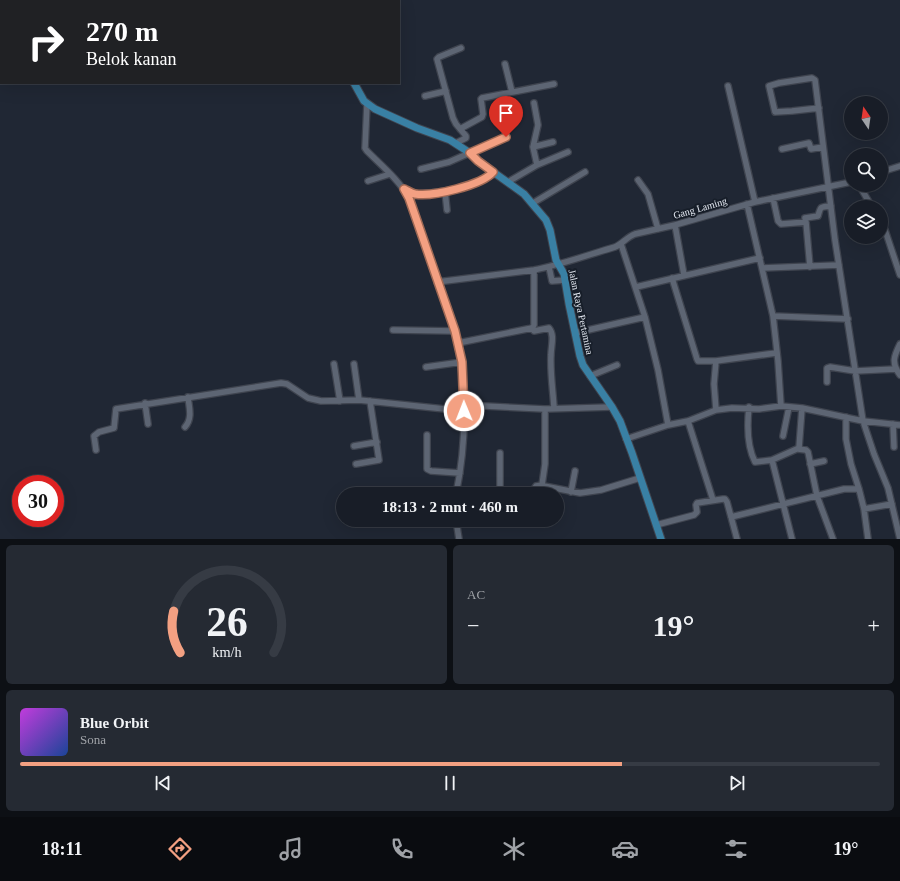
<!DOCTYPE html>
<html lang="id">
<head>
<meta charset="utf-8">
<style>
	:root { --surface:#181d27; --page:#252a33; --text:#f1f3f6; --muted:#9fa2a7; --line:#363b44; --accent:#f3a082 }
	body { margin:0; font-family:"Times New Roman",serif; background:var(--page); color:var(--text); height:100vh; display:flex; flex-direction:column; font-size:15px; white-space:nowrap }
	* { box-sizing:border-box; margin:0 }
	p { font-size:13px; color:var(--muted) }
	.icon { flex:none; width:22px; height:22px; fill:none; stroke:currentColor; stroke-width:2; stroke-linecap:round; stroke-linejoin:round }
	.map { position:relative; height:539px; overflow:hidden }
	.panel { display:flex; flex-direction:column; gap:6px; padding:6px; background:#0d1015; flex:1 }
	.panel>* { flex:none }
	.top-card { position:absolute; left:0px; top:0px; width:400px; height:84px; box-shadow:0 4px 16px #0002,0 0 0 1px var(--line); background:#202124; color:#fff; overflow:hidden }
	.needle { width:26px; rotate:347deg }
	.fabs { position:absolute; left:844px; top:96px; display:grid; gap:8px }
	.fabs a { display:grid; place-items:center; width:44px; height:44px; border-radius:50%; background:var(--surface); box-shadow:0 4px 16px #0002,0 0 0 1px var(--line); font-size:20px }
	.speed { position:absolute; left:12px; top:475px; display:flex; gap:8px; font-size:20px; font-weight:700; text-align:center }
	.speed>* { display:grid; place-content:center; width:52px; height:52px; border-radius:50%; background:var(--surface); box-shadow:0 4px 16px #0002,0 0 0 1px var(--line); line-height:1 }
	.speed .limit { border:6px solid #d22; background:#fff; color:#111 }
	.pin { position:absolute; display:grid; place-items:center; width:34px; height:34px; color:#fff; margin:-41px -17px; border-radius:50% 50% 50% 0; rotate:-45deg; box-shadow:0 0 4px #0007 }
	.pin .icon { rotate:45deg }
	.me { position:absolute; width:44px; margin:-22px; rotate:359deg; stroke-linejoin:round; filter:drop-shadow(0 0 3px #0008) }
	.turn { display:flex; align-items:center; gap:14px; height:84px; padding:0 20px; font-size:18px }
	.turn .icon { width:52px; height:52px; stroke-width:2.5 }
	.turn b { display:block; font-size:28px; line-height:34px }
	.big { font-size:30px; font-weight:700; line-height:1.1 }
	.panel .tile { flex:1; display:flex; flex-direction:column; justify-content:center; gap:6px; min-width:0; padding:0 14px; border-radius:6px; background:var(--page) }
	.panel .dial { align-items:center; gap:0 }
	.dial svg { height:104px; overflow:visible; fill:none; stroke:var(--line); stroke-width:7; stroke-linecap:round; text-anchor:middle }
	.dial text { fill:var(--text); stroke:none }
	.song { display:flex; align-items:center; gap:12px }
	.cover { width:48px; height:48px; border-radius:6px; background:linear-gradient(135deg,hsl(290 70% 55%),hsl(220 70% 35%)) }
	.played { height:4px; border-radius:2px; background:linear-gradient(90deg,var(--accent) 70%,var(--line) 70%) }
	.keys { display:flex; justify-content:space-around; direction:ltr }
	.heat { display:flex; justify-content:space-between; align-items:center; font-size:22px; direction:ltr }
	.panel .tiles { flex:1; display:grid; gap:6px; grid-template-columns:1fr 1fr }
	.tile:last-child { grid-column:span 2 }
	.trip { position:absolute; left:336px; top:487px; width:228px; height:40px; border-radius:20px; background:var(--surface); box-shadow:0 4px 16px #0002,0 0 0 1px var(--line); font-weight:700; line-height:40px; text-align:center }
	.tabs { display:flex; height:64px; justify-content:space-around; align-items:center; background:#0a0c10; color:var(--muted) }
	.tabs .icon { width:28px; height:28px }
	.tabs .active { color:var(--accent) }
	.tabs b { font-size:18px; color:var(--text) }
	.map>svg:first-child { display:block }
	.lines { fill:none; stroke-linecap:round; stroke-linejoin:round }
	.minor-casing { stroke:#3f444f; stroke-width:8 }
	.major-casing { stroke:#3f444f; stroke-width:9 }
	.minor { stroke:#5d6573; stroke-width:5.5 }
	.major { stroke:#3980a4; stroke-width:7 }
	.route-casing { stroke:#9e6854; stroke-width:10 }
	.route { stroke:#f3a082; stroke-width:7 }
	.labels { text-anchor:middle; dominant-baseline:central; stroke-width:4; stroke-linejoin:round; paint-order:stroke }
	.street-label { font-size:10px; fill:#e5eaf3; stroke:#171e29 }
</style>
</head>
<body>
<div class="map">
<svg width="900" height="539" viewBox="0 0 900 539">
	<rect width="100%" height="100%" fill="#202734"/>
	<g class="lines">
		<!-- minor casing -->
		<g class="minor-casing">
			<path id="minor" d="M130,0v1
				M176,0v1
				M303,0l17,1
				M220,1l1,-1
				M279,1v-1
				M346,1v-1
				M505,64l7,28
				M728,86l27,116
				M425,96l21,-5
				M534,103l4,22 -5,22 4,18
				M367,104l-2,44 2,3c15,15 32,29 42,47l46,133c12,52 12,111 1,163
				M819,108l-27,3 -17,1 -6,-26 10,-3 33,-5 3,2 20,160 28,181 11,33 14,34 12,51
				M460,129l22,-12 1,-3 -2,-15 1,-1 72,-14
				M456,143l10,-5v-2l-10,-12 -3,-6 -16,-59 2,-2 22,-9
				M533,147l20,-5
				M782,149l27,-6 2,6 12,-2
				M421,169l28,-7 57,-25 -3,-15 16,-7
				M881,172l19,-6
				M638,180l10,14 10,35
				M368,181l22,-7
				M508,182l29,-17 31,-13
				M859,185l13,22
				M404,189l10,5h4c22,-2 60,-5 75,-22
				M445,191l2,19
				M773,198l5,23 3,3 25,-2 -1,-4 13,-2c3,-10 2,-9 13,-10
				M533,203l52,-31
				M747,204l26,112 5,45 3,45
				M806,222l4,45
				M881,223l4,7 15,45
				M675,225l9,50
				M621,244l24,73 13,53 10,55
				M549,267l3,14 13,-1
				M762,268l77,-3
				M672,278l25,81 1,2h18l60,-8
				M437,282l97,-12c26,-5 54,-15 81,-23 7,-3 12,-10 20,-13l40,-9 80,-23 96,-20
				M636,287l124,-29
				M773,316l75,3
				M532,328l2,3 15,-3c6,7 2,18 2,27 -1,17 2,36 3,53
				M393,330l62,1
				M575,333l70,-16
				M458,343l74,-15 2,-3v-55
				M900,344c-6,12 -9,19 0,31
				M716,361l-2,23 2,26
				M334,364l6,37
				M354,364l5,36
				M426,367l36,-5
				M590,376l27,-11
				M827,382v-14l3,-1 25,4 41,-2
				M145,403l3,21
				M464,405l81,4 67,-2
				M749,407c-2,18 -2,39 6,55l17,-2 27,-12 3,-40
				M846,417v22l5,25 8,25 5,20 4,30
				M688,421l25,79
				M893,424l1,23
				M185,427c8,-9 4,-20 3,-30
				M427,435v34l4,2 29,2
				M783,436l6,-29
				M626,439l42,-14 20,-4 28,-11 16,-2 27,1 22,-3 21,2 61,13 37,4
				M354,446l23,-4
				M798,449l8,1 2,2 9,44 16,43
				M96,450l-2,-14 5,-4 15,-4 2,-19 165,-26 6,1 21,14 13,3 38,-1 105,11
				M500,453v41
				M772,460l20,79
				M356,464l23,-4 -9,-59
				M810,464l14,-3
				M542,485l3,-21v-55
				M571,492l4,-21
				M456,493l19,1
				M525,494l6,-1 5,-7 6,-1 2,1 36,7 21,-3 39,-12
				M864,509l28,-5
				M731,517l113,-28h15
				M456,520l3,19
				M656,525l38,-10 3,-3 -1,-7 1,-2 26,-4h2l2,3 10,37"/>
		</g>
		<!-- major casing -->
		<g class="major-casing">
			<path id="major" d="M0,22l1,1
				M354,83l10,18 11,8 42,19 33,12 20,13 8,8 46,33 22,26 4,10 6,30 8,14 5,30 11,52 3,9 29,42 8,14 12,32 29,86"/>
		</g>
		<!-- minor -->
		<use href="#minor" class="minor"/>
		<!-- major -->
		<use href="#major" class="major"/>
	</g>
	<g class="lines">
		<!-- route casing -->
		<g class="route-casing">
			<path id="route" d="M464,411l-2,-49 -7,-31 -39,-113 -7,-20 -5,-9c4,2 7,4 11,5 18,3 67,-9 78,-22l-15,-11 -8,-8 36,-16"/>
		</g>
		<!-- route -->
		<use href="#route" class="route"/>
	</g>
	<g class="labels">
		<!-- street labels -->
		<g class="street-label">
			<text transform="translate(700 208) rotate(-16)">Gang Laming</text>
			<text transform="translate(581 312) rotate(78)">Jalan Raya Pertamina</text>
		</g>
	</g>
</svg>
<div class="fabs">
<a><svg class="needle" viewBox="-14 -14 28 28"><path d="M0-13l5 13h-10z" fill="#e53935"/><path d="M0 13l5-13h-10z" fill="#9fa2a7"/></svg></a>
<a><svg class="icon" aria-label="search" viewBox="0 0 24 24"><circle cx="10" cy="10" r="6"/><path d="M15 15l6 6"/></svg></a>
<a><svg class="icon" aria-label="layers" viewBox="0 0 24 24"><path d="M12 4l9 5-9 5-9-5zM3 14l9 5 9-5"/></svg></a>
</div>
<div class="speed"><div class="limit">30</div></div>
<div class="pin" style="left:506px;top:137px;background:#d93025"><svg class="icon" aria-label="arrive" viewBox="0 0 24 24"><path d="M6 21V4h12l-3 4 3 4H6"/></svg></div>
<svg class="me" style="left:464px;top:411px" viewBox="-20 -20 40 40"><circle r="17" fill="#f3a082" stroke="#fff" stroke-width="3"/><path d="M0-11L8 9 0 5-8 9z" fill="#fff"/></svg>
<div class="trip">18:13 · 2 mnt · 460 m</div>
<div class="top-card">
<div class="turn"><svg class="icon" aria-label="right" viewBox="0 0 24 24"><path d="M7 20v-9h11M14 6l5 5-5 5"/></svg><div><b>270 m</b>Belok kanan</div></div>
</div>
</div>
<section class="panel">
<div class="tiles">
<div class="tile dial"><svg viewBox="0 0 100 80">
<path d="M14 69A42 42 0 1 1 86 69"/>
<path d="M14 69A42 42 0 0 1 9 37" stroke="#f3a082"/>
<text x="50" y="56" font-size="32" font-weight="700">26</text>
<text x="50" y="72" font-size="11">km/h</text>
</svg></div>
<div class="tile"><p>AC</p>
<div class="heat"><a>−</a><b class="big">19°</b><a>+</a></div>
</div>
<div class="tile">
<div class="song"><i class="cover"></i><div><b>Blue Orbit</b><p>Sona</p></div></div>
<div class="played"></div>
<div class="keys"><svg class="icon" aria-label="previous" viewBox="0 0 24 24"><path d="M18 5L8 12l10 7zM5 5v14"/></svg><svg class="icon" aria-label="pause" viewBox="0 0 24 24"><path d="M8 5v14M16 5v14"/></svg><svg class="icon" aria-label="next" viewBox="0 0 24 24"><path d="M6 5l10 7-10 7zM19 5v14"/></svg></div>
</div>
</div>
</section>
<nav class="tabs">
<b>18:11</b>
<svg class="icon active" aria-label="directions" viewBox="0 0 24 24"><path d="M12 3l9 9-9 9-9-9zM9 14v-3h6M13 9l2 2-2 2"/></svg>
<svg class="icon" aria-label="music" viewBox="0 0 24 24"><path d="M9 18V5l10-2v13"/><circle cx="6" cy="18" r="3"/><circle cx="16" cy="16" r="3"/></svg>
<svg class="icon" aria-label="phone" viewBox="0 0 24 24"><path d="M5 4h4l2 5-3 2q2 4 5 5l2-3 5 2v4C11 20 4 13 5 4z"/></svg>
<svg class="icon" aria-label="climate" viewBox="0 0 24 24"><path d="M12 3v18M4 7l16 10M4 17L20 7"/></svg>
<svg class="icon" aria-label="car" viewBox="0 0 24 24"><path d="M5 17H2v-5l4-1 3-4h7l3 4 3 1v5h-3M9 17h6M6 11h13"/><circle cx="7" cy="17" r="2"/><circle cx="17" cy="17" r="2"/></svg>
<svg class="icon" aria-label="filters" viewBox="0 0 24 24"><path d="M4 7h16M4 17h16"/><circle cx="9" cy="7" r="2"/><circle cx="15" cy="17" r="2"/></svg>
<b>19°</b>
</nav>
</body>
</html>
